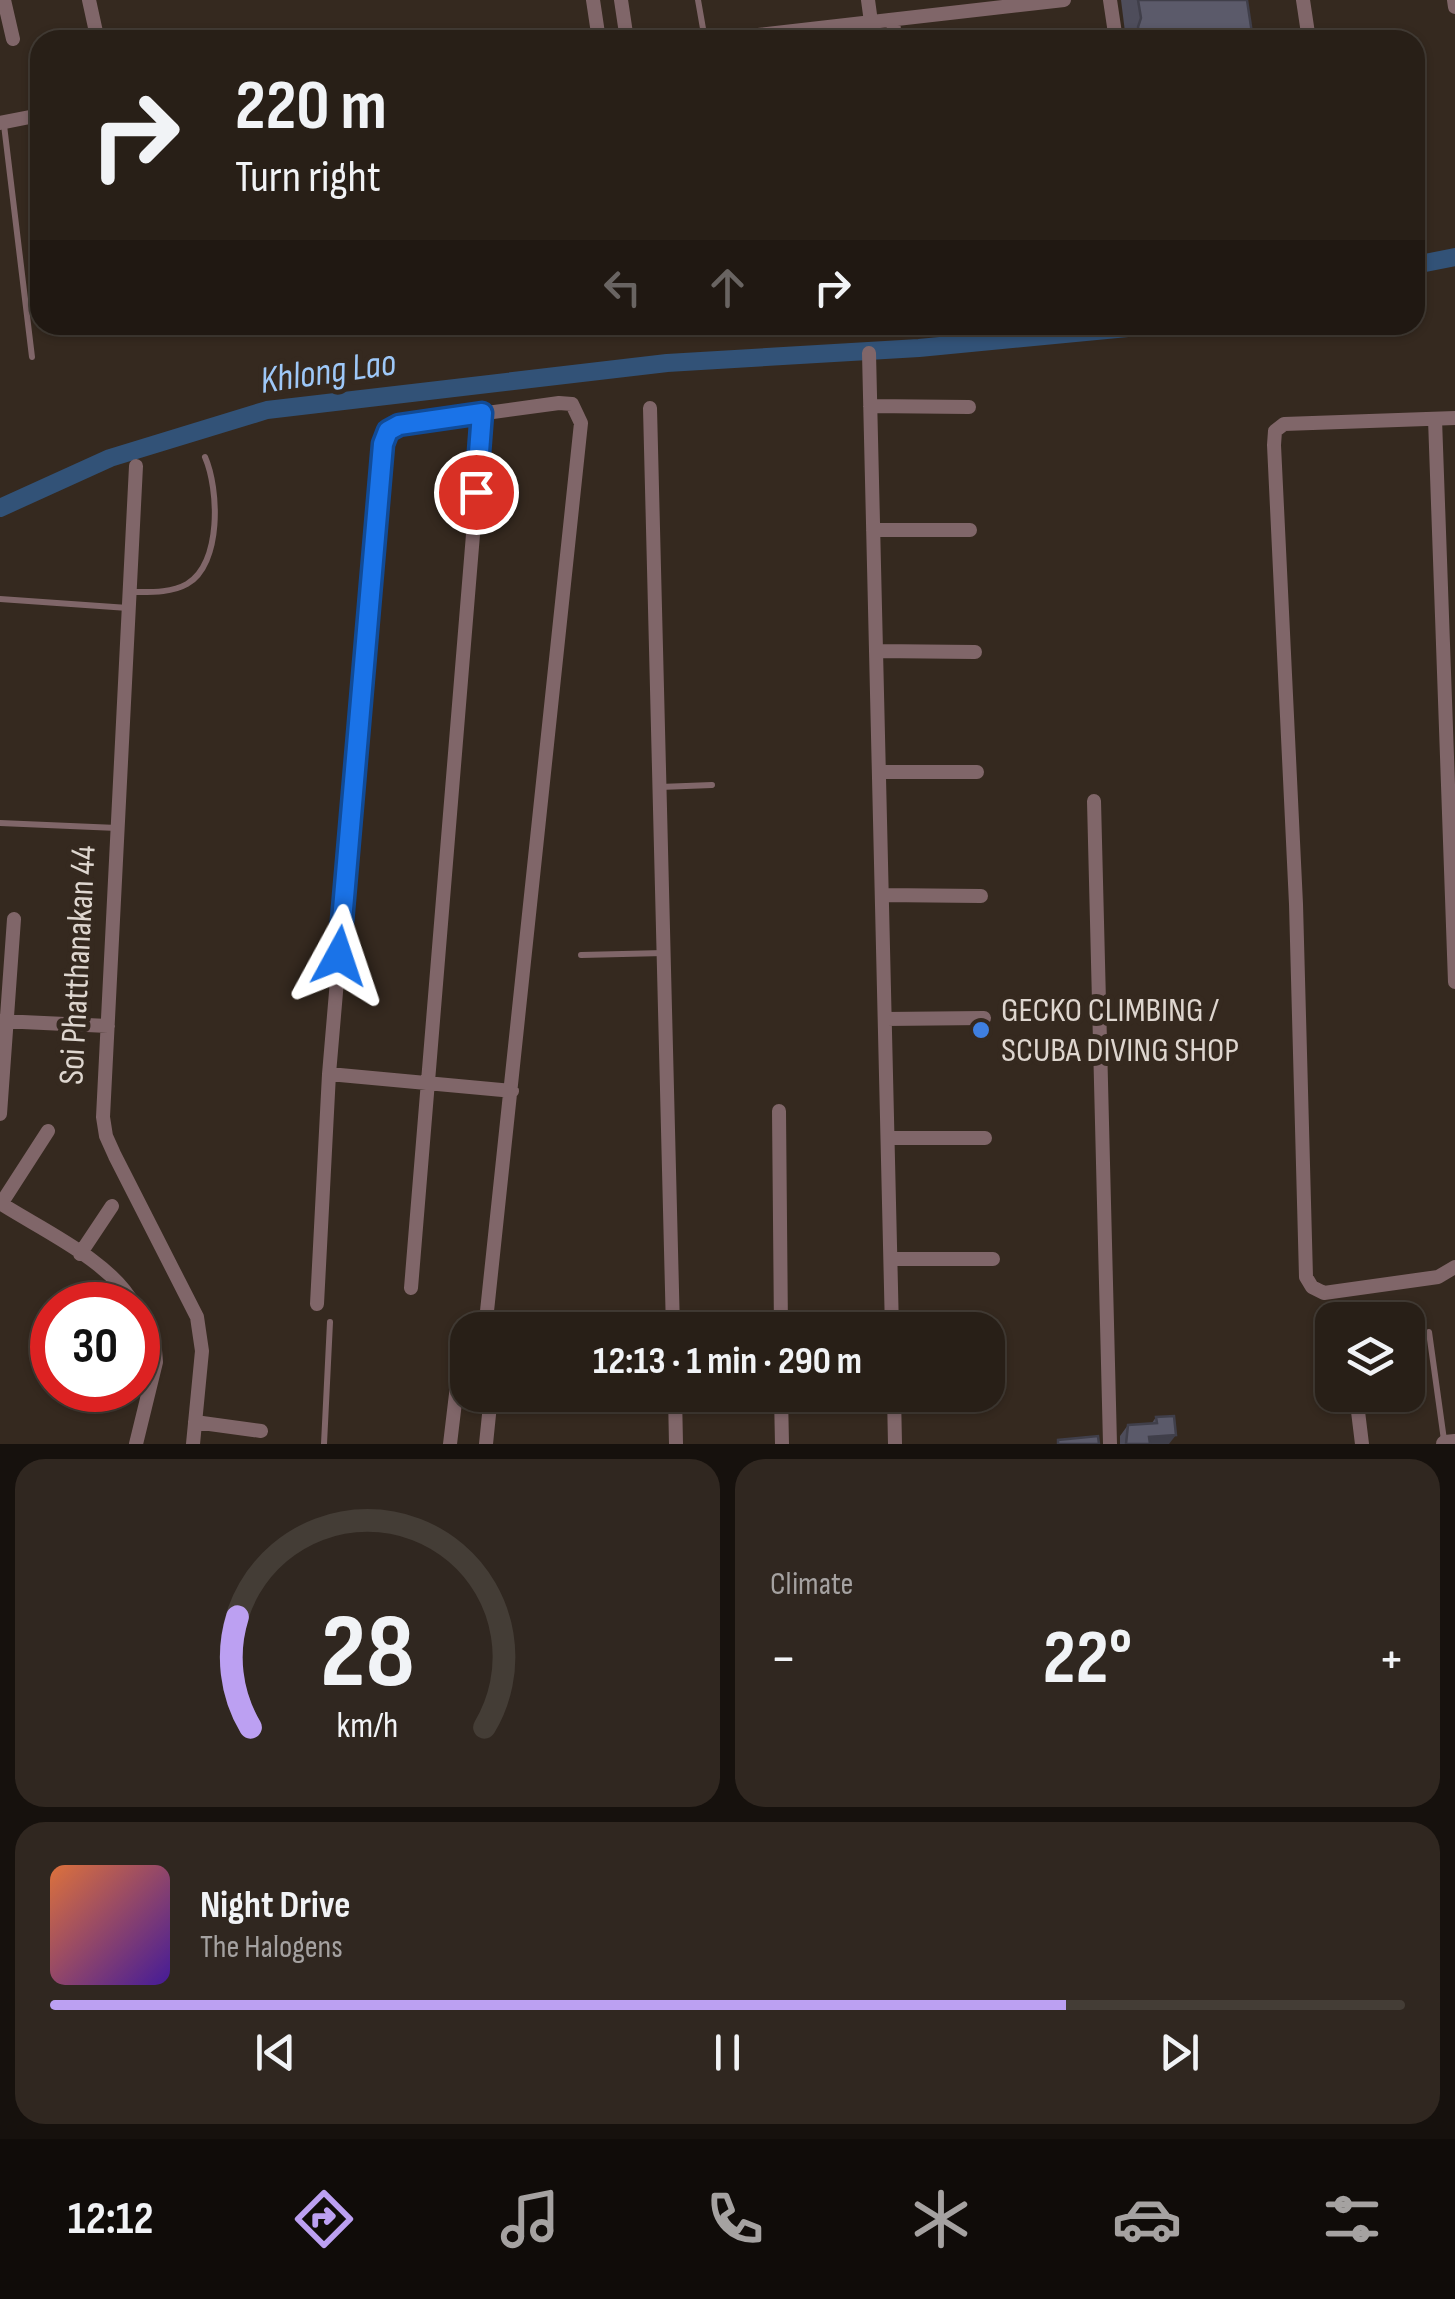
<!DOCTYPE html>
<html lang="en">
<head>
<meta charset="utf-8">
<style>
	:root { --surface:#281f17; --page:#302720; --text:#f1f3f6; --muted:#a5a2a1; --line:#443d36; --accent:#bca0f2 }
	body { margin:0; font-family:"Sofia Sans Condensed",sans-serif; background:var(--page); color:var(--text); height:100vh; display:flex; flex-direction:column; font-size:38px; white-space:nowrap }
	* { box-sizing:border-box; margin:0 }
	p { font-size:32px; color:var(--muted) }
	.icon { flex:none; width:55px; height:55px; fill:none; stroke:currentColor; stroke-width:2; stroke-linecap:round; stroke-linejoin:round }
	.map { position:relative; height:1444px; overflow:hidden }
	.side { display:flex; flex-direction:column; gap:15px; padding:15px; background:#16110d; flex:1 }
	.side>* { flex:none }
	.banner { position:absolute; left:30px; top:30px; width:1395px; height:305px; border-radius:30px; box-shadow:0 2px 8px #0004,0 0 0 2px var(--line); background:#281f17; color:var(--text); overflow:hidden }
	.fabs { position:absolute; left:1315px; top:1302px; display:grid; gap:20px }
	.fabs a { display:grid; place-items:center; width:110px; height:110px; border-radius:20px; background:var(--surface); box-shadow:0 2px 8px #0004,0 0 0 2px var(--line); font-size:50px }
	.speed { position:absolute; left:30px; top:1282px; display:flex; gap:20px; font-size:50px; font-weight:700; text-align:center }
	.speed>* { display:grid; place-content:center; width:130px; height:130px; border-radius:50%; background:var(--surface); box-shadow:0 2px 8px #0004,0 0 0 2px var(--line); line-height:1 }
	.speed .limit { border:15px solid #d22; background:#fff; color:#111 }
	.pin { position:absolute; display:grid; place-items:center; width:85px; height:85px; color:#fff; margin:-42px; border:5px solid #fff; border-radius:50%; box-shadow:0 2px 10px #0007 }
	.me { position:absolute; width:110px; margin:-55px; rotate:5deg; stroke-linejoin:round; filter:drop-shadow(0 0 8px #0008) }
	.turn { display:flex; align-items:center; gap:35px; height:210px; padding:0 40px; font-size:45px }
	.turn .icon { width:130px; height:130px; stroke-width:2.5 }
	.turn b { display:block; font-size:70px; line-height:85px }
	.lanes { display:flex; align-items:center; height:95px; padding:0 40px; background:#0003; justify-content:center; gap:50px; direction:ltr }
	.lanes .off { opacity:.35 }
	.big { font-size:75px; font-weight:700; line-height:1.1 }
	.side .card { flex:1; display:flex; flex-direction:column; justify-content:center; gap:15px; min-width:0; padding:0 35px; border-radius:30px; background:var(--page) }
	.side .dial { align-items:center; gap:0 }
	.dial svg { height:260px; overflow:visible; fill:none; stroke:var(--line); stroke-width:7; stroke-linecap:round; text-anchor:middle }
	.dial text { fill:var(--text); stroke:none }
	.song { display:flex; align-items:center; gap:30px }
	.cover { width:120px; height:120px; border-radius:15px; background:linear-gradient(135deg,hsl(20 70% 55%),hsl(260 70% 35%)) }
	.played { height:10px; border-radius:5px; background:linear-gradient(90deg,var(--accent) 75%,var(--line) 75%) }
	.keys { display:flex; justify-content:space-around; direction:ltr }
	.heat { display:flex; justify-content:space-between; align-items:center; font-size:55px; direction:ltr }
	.side .tiles { flex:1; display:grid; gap:15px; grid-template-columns:1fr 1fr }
	.card:last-child { grid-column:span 2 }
	.trip { position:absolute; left:450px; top:1312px; width:555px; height:100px; border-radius:30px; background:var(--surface); box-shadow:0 2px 8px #0004,0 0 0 2px var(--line); font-weight:700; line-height:100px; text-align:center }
	.tab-bar { display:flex; height:160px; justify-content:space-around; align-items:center; background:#100c09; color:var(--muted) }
	.tab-bar .icon { width:70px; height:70px }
	.tab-bar .current { color:var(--accent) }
	.tab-bar b { font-size:45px; color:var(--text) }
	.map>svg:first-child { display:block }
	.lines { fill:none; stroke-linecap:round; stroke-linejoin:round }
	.canal { stroke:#325277; stroke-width:18 }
	.service { stroke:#806669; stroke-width:6 }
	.minor { stroke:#806669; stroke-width:14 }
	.tertiary { stroke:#806669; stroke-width:18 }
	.wall { fill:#4e4d5b }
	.shaded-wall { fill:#403f4a }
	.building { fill:#5b5a6a; stroke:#403f4a; stroke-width:2.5 }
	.route-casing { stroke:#114b97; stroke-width:25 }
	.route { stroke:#1a73e8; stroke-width:18 }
	.shop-dot { fill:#3f7fe0; stroke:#35291f; stroke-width:4 }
	.labels { text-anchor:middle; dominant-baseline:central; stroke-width:10; stroke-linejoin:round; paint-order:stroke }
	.street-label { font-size:35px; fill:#ded6cf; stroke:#35291f }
	.poi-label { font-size:35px; fill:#ded6cf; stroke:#35291f; text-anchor:start }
	.water-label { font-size:38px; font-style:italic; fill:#9ec8f8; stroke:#35291f }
</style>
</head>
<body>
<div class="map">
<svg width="1455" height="1444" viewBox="0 0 1455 1444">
	<rect width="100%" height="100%" fill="#35291f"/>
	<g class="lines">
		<!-- canal -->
		<path class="canal" d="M1415,265l40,-8
			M0,508l110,-50 157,-48 400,-47 252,-15 240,-23"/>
		<!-- service -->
		<path class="service" d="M698,0l7,40
			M4,125l28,232
			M132,592c19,0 39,1 55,-8 35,-20 32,-95 18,-127
			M0,599l128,9
			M660,787l52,-2
			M0,823l117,5
			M581,955l83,-2
			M1429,1332l15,108
			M324,1444l6,-122"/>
		<!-- minor -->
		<path class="minor" d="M4,0l9,39
			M89,0l7,32
			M593,0l6,40
			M621,0l6,40
			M868,0l3,22
			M1110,0l6,40
			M1303,0l6,40
			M1454,0l1,7
			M893,20l2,20
			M714,40l350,-40
			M0,123l40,-8
			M869,353l23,977
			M870,406l99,1
			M650,408l23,922
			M1455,418l-171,6 -9,7 -1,14 22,459 10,373 6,10 12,6 114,-16 17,-10
			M1435,419l20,563
			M136,466l-33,651 3,19 9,20 82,161 5,34 -9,93
			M873,530h97
			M876,651l99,1
			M879,772h98
			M1094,801l16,643
			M882,895l99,1
			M885,1019l99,-1
			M1,1021l107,5
			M329,1074l183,17
			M779,1111l2,219
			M0,1114l14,-195
			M888,1138h97
			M0,1203c42,27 111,58 134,102
			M1,1204l47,-73
			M80,1254l32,-48
			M891,1259h102
			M411,1288l72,-875
			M317,1304l12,-230 54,-630 4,-13 12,-6 160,-22 13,1 9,19 -96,907
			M988,1380l2,-1
			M675,1395l1,49
			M781,1395l1,49
			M894,1395l1,49
			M1356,1395l6,49
			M195,1422l66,9
			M136,1444l20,-82 -1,-12 -17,-39
			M450,1444l9,-75 9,-11
			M486,1444l5,-49"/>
		<!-- tertiary -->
		<path class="tertiary" d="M1445,1444l10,-1"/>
	</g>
	<!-- wall -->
	<path class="wall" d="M1121,0h126l6,40h-127z
		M1156,1417l13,27h-49v-8l8,-11 24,-2z"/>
	<!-- shaded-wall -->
	<path class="shaded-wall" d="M1176,1435l-7,9h-25l5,-7z"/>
	<!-- building -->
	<path class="building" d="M1138,0h109l6,40h-113l-2,-13 3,-9z
		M1174,1416l2,19 -27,2 1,7h-24l2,-19 29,-2 -1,-6z
		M1098,1436l1,8h-41v-4z"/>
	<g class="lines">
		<!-- route casing -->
		<g class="route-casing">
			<path id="route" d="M339,956l44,-512 5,-13 11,-6 83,-12 -6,79"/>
		</g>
		<!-- route -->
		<use href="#route" class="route"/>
	</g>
	<!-- markers -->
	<circle class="shop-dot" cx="981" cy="1030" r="10"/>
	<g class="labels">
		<!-- street labels -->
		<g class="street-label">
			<text transform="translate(78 965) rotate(-87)">Soi Phatthanakan 44</text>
		</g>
		<!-- poi labels -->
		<g class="poi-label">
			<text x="1001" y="1010">GECKO CLIMBING /<tspan x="1001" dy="40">SCUBA DIVING SHOP</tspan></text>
		</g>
		<!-- water labels -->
		<g class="water-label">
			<text transform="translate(328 372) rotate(-8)">Khlong Lao</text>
		</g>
	</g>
</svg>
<div class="fabs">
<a><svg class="icon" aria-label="layers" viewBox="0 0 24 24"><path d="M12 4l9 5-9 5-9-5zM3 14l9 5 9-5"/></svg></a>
</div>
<div class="speed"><div class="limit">30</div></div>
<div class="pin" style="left:476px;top:492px;background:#d93025"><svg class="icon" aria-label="arrive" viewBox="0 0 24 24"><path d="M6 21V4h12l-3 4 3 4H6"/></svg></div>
<svg class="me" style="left:339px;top:956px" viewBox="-20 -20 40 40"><path d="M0-17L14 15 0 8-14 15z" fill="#1a73e8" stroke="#fff" stroke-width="4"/></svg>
<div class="trip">12:13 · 1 min · 290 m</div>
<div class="banner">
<div class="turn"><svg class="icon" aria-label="right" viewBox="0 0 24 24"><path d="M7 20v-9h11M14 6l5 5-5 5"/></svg><div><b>220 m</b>Turn right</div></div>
<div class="lanes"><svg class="icon off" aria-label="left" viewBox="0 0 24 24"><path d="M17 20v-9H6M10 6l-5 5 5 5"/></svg><svg class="icon off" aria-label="ahead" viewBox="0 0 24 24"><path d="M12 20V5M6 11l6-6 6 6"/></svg><svg class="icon" aria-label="right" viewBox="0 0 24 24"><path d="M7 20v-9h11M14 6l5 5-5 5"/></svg></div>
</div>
</div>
<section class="side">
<div class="tiles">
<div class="card dial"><svg viewBox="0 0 100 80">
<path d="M14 69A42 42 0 1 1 86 69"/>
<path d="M14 69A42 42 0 0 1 10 35" stroke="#bca0f2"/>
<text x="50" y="56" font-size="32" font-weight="700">28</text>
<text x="50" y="72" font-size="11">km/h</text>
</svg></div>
<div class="card"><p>Climate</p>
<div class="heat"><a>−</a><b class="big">22°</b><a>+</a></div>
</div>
<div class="card">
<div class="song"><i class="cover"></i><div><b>Night Drive</b><p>The Halogens</p></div></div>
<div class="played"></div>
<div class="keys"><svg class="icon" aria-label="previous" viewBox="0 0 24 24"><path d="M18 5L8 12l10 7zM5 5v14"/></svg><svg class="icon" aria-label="pause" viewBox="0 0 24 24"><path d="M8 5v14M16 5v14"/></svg><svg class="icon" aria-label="next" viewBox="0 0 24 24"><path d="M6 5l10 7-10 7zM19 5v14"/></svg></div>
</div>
</div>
</section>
<nav class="tab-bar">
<b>12:12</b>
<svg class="icon current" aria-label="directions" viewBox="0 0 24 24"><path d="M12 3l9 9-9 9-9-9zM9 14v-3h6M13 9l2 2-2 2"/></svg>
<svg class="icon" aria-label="music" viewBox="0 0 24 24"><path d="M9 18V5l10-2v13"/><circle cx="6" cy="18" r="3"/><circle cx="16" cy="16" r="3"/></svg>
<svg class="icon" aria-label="phone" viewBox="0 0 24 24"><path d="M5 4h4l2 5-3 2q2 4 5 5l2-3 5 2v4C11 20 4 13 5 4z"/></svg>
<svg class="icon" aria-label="climate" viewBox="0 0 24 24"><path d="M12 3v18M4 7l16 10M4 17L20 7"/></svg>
<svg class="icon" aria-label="car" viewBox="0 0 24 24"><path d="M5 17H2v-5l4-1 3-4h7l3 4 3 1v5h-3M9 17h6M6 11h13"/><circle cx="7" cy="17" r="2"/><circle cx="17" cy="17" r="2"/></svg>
<svg class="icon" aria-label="filters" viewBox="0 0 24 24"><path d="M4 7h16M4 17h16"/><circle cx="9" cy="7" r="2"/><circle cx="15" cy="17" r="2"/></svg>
</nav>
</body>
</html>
